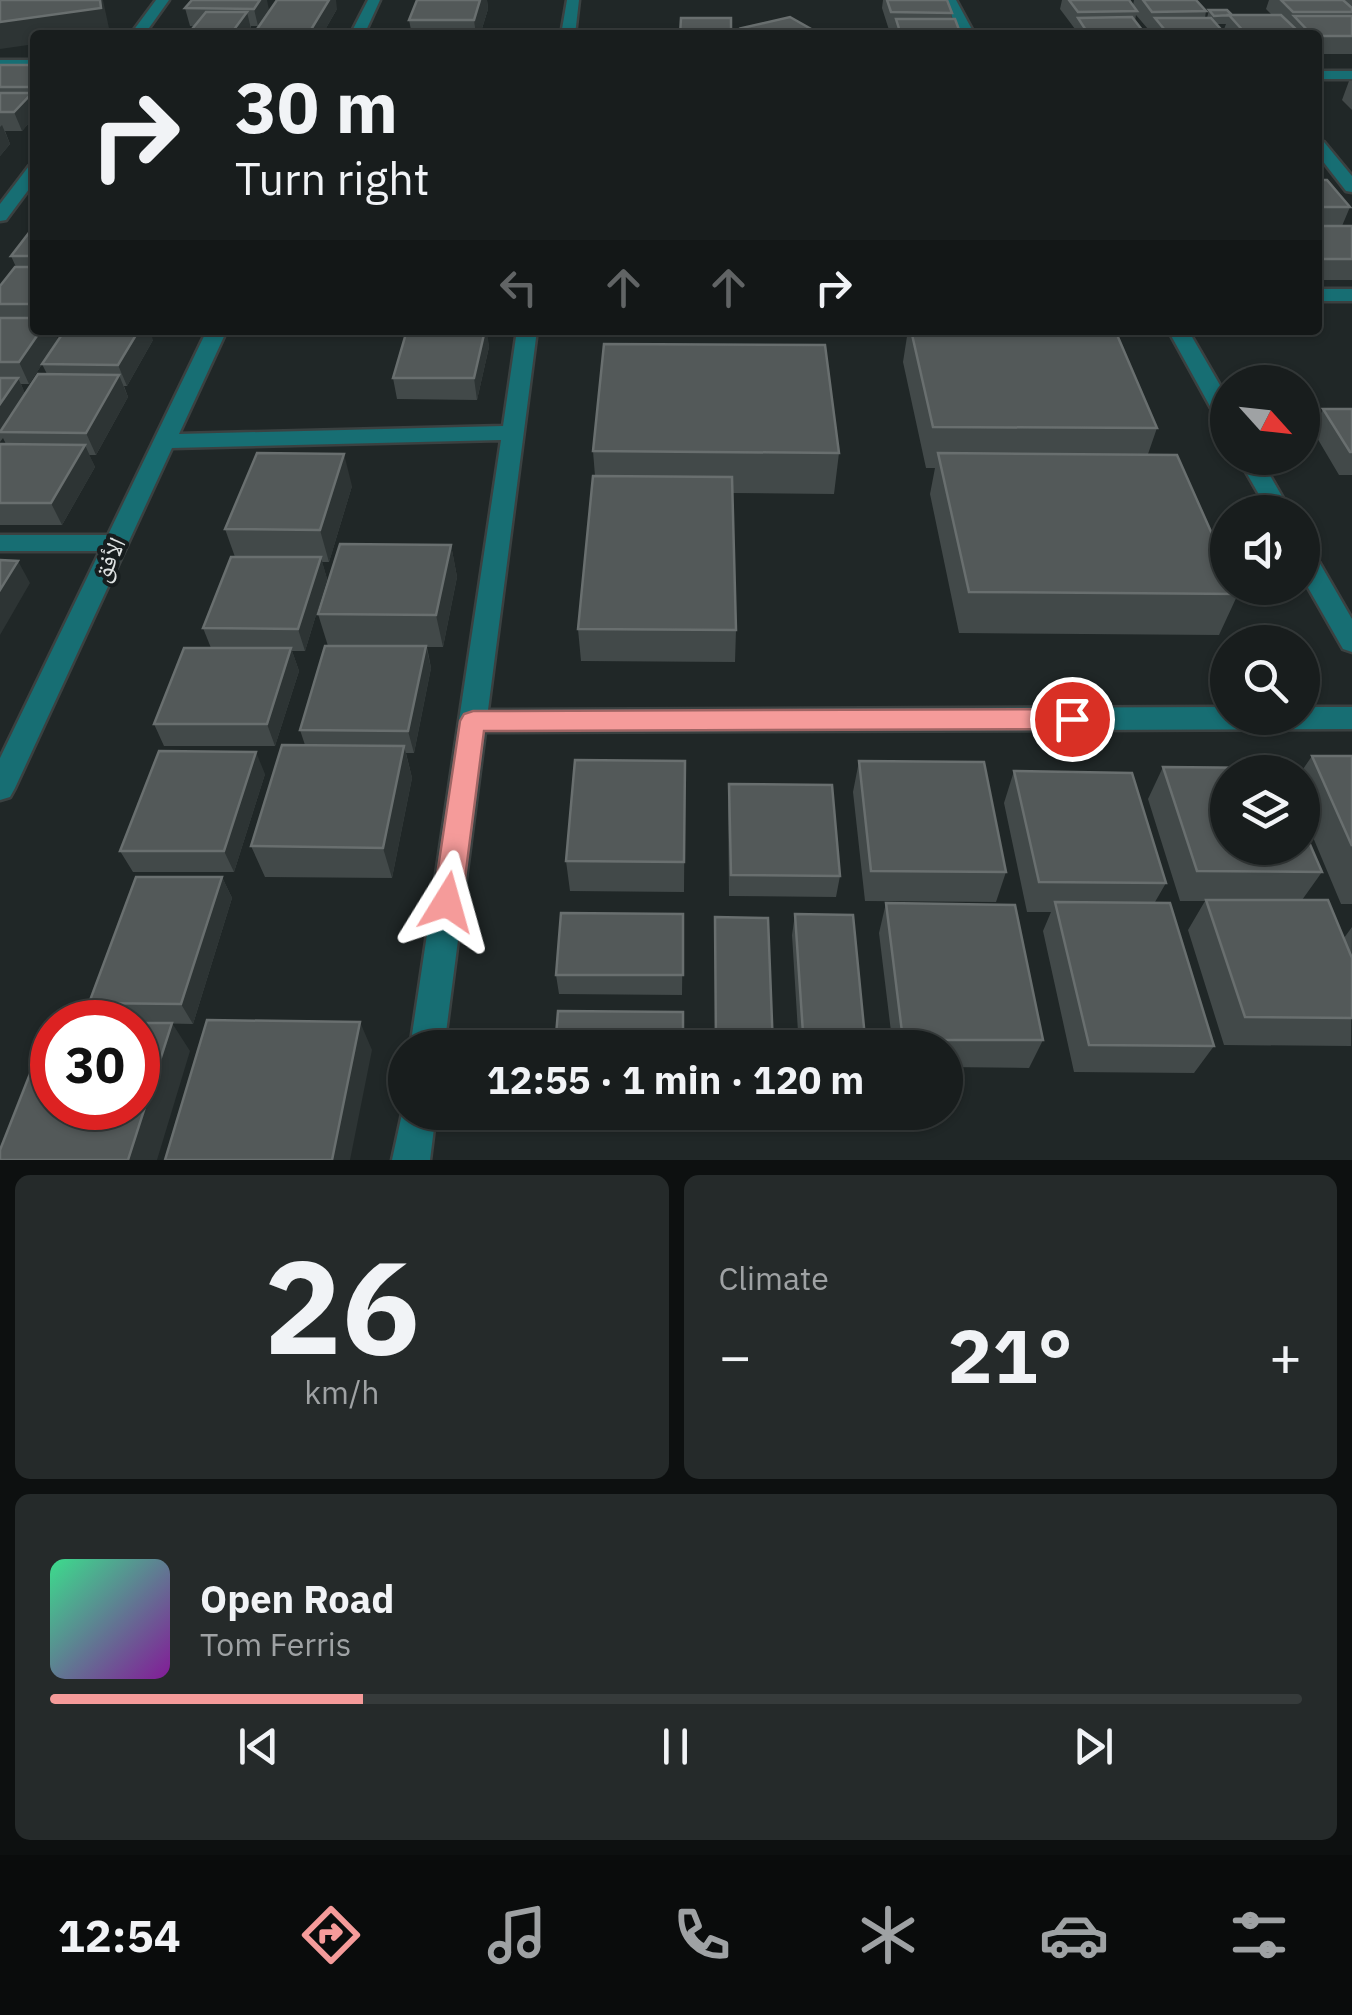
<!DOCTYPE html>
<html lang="en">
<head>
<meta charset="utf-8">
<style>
	:root { --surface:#181d1d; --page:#252a2a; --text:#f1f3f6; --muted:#9fa2a4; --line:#363b3b; --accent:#f59b9a }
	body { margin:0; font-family:"IBM Plex Sans","Noto Naskh Arabic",sans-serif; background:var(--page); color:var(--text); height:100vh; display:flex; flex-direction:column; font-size:38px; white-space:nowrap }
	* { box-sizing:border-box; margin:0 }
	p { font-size:32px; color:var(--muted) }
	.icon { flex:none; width:55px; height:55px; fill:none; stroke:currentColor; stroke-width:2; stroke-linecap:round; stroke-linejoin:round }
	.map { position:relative; height:1160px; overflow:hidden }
	.panel { display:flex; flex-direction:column; gap:15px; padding:15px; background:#0d1010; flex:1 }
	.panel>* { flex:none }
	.banner { position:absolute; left:30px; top:30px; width:1292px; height:305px; border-radius:10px; box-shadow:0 2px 8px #0004,0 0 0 2px var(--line); background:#181d1d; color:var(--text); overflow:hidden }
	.needle { width:65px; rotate:117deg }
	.tools { position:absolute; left:1210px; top:365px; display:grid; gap:20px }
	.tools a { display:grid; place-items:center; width:110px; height:110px; border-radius:50%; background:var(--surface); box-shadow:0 2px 8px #0004,0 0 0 2px var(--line); font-size:50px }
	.speed { position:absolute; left:30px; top:1000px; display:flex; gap:20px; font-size:50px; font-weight:700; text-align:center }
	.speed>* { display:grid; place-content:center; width:130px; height:130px; border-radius:50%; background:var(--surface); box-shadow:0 2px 8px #0004,0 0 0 2px var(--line); line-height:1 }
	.speed .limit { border:15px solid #d22; background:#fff; color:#111 }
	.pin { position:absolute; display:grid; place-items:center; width:85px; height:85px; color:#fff; margin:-42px; border:5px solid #fff; border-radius:50%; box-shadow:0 2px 10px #0007 }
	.me { position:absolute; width:110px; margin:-55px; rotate:8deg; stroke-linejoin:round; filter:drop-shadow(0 0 8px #0008) }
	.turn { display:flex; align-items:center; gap:35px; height:210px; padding:0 40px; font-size:45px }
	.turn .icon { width:130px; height:130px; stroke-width:2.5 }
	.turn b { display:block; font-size:70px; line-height:85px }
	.lanes { display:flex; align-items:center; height:95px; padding:0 40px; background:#0003; justify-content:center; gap:50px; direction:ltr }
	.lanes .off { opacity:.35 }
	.big { font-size:75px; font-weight:700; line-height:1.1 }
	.panel .card { flex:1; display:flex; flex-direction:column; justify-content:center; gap:15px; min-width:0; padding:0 35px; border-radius:15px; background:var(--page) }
	.panel .dial { align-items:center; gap:0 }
	.dial b { font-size:130px; line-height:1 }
	.song { display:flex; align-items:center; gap:30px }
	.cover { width:120px; height:120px; border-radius:15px; background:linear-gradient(135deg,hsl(150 70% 55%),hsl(290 70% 35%)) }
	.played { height:10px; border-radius:5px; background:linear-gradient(90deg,var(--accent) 25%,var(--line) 25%) }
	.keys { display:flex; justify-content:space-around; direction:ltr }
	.heat { display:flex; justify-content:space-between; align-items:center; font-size:55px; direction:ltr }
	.panel .tiles { flex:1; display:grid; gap:15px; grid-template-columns:1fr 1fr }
	.card:last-child { grid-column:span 2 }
	.trip { position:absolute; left:388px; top:1030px; width:575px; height:100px; border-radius:50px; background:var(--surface); box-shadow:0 2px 8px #0004,0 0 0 2px var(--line); font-weight:700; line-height:100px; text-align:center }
	.tabs { display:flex; height:160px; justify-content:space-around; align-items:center; background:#0a0c0c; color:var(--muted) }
	.tabs .icon { width:70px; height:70px }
	.tabs .on { color:var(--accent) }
	.tabs b { font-size:45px; color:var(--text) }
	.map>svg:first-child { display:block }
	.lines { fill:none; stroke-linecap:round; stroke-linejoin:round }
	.minor-casing { stroke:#3b4141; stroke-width:5 }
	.minor { fill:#176e73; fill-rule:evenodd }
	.wall { fill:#424949; fill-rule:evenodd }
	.shaded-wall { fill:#2d3434 }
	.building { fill:#535959; stroke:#696f6f; stroke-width:2.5 }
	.route { fill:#f59b9a; stroke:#9f6564; stroke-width:2.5 }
	.labels { text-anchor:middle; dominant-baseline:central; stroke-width:8; stroke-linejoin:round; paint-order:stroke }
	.street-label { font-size:25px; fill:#dfe3e3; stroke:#171d1e }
</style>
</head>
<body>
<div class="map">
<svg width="1352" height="1160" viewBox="0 0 1352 1160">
	<rect width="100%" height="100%" fill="#202727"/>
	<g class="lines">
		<!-- minor casing -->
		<g class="minor-casing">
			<path id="minor" d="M156,0h13l-25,35h-14z
				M368,0h12l-16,35h-14z
				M567,0h12l-4,35h-14z
				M944,0h12l19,35h-14z
				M0,60h35v8h-35z
				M1318,71h34v8h-34z
				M1318,140l6,2 28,34v16l-6,-1 -28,-36z
				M35,165v16l-29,39 -6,1v-17l29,-38z
				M1318,289h34v12h-34z
				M207,330h20l-48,104 324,-8 14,-96h20l-49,380 740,-3v11h74v-11h50v22l-867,3 -41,316h-34l91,-608 -329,8 -157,340 -5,9 -10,3v-42l100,-207h-100v-16h108z
				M1168,330h20l40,69v27l-11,-7z
				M1238,458h22l31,54h-22z
				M1302,546l9,2 41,71v33l-9,-3 -41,-72z
				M405,1100v12h31l-6,48h-38z"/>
		</g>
		<!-- minor -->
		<use href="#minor" class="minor"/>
	</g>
	<!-- wall -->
	<path class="wall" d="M192,0l77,10 -11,16h-7v3l-61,-3 -5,-18z
		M417,0h70l1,9 -8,26h-74l5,-5 -2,-10z
		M883,0h64l5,13 -1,6 10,16h-67l1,-5h-6l-7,-22z
		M1062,0h67l4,5 1,-5h62l10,11 -1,7h2l2,-8 23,5h40l-6,-6 3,-9h83v54h-34v-19h-167l1,-6h-4l-12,-14 -1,6 11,14h-72l1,-6 -15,-20zM1217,24h9l-3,8z
		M337,9l-15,26h-66l-1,-3z
		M742,28l75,7h-75z
		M0,65h35v51l-13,15h-17l5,13 -10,12z
		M1349,81h3v29l-10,-10z
		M1318,180l32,27 -8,19h10v54h-34z
		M35,225v105h19l4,10 -29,44h-8l4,10 22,-20 -5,-10 111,-24 -26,46h-3l4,11 -32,58h-7l6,12 -33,58h-62v-81h6l-3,-6 -3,4v-156l16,-19 -5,-11z
		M407,330h86l-1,5h-5l2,12 -12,53 -80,-1 -4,-21z
		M908,330h207l42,98 -9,26 90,140 -19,41 -260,-2 -29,-139 5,-26h-9l-23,-106z
		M1323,409h29v66h-13l-26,-44z
		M593,451l246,2 -5,41 -102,-1 4,137 -1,32 -154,-1 -3,-32 17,-153z
		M352,486l-23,76h-7l5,17 -22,72h-13l7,20 -24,75h-111l-10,-22 57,-76 -8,-20 32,-71 -10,-28z
		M451,545l6,32 -14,70h-16l4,21 -17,85h-8l6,25 -20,100 -127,-1 -14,-31 54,-101 -5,-15 28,-84 -10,-32z
		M1312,756h40v148h-11l-39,-93 -1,-39z
		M685,761l-1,131 -114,-1 -4,-30z
		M859,761l147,111 -10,30 -131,-1 -12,-109z
		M1163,767l159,105 -20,28 42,38 8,-11 -1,119 -127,-1 -36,-115 17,-29h-25l-32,-102z
		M1014,771l152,112 -11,19 59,144 -20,27 -120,-1 -31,-141 8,-19h-24l-23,-109z
		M265,774l-31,98h-101l-13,-21z
		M729,784l111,92 -4,21 -107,-1 -1,-90z
		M222,877l10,21 -39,126 -90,-2 -14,-19z
		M886,903l157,137 -14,28 -84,-1v-19h-52l-14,-115z
		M683,914l-1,81 -123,-1 -3,-19z
		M795,914l71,134h-67l-7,-113z
		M715,917l58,131h-58z"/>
	<!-- shaded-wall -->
	<path class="shaded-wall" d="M100,0h3l7,33 -14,2h-61v9l-35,5v-27z
		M260,0h7l2,10 -11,16 -4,-17z
		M329,0h7l1,9 -15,26h-12l-1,-2z
		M480,0h7l1,9 -8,26h-4l-2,-15z
		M247,12l4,17 -4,6h-17z
		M32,93l3,9v14l-13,15 -8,-19z
		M2,125l8,19 -10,12v-29z
		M41,330h13l4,10 -29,44 -10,-22z
		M139,330h11l3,10 -26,46 -9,-21z
		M485,330h2l2,17 -12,53 -3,-22z
		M119,375l9,22 -32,58 -10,-22z
		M18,378l10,22 -28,32v-28z
		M85,445l10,22 -33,58 -11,-22z
		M344,454l8,32 -23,76 -9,-32z
		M451,545l6,32 -14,70 -7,-32z
		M321,557l6,22 -22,72 -7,-22z
		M18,561l12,22 -30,52v-45z
		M426,646l5,22 -17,85 -6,-22z
		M291,648l8,23 -24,75 -8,-22z
		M404,746l8,32 -20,100 -9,-30z
		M256,752l9,22 -31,98 -10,-21z
		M222,877l10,21 -39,126 -12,-20z
		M360,1022l12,28 -22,110h-18z
		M172,1023l18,28 -33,109h-29z"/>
	<!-- building -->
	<path class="building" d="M0,0h100l1,8 -101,14z
		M192,0h68l-6,9 -69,-1z
		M277,0h52l-20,33 -54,-1z
		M417,0h63l-6,20h-65z
		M887,0h60l5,13 -61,-1z
		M1069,0h60l8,11 -59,1z
		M1143,0h53l10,11 -54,1z
		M1281,0h62l9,8v4h-59z
		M1209,10h18l5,5 -18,1z
		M206,12h41l-17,23 -42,-1z
		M1229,15h52l19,18 -54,1z
		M1294,16h58v20h-34v-1h-6z
		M790,17l28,16 -11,2h-53l-12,-7z
		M1132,17l14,18h-57l-11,-17z
		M681,18h50v17h-51z
		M1155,18h56l15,17h-57z
		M896,19h59l6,16h-60z
		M408,30h61l-1,5h-62z
		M0,65h35v22h-35z
		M0,93h32l-18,19h-14z
		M1318,180h9l23,27h-32z
		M35,225v31h-24z
		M1318,226h34v33h-31l-3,-4z
		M15,267h20v37h-35v-18z
		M0,318h35v12h6l-22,32h-19z
		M65,330h74l-21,35 -76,-1z
		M407,330h78l-11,48h-81z
		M911,330h204l42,98 -224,-1z
		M604,344l221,1 14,108 -246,-2z
		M38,374l81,1 -33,58 -86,-1z
		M0,378h18l-18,26z
		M1323,409h29v43h-2z
		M0,444l85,1 -34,58h-51z
		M257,453l87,1 -24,76 -95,-1z
		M938,453l239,2 51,115v18h7l3,6 -269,-2z
		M593,476l139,1 4,153 -158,-1z
		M340,544l111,1 -15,70 -118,-1z
		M231,557h90l-23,72 -95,-1z
		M0,560l18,1 -18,29z
		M325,646h101l-18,85 -108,-1z
		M184,648h107l-24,76h-113z
		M282,745l122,1 -21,102 -132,-2z
		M159,751l97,1 -32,99h-104z
		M1312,756h40v90z
		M575,760l110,1 -1,101 -118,-1z
		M859,761l125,1 22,110 -135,-1z
		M1163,767l115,1 2,4h-52v76h74v-22l20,46 -125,-1z
		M1014,771l118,2 34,110 -127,-1z
		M729,784l103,1 8,91 -109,-1z
		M136,877h86l-41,127 -92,-1z
		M1206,900h122l24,58v60l-107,-1z
		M1055,902l115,1 44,143 -125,-1z
		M886,903l129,2 28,135h-140z
		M561,913l122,1v61h-127z
		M795,914l58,1 13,133h-62z
		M715,917l53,1 5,130h-57z
		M558,1011l125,1v36h-128z
		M207,1020l153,2 -28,138h-167z
		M50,1023h2v85h86v-85h34l-44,137h-128v-10z"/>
	<!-- route -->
	<path class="route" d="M1072,709l9,3 4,7 -4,7 -9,3 -588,2 -22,171 -5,10 -10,3 -10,-3 -4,-10 27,-181 4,-7 9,-3z"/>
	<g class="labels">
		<!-- street labels -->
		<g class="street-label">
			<text transform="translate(108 559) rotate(-65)">الأفق</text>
		</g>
	</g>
</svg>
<div class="tools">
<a><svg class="needle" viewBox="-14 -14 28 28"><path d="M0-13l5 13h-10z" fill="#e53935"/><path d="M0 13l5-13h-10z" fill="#9fa2a4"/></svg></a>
<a><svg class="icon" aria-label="sound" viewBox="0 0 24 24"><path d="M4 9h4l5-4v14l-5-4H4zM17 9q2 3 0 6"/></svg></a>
<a><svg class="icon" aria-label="search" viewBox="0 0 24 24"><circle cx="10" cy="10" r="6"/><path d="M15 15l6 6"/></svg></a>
<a><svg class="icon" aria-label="layers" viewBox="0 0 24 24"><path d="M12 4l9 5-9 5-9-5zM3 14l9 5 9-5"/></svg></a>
</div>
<div class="speed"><div class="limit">30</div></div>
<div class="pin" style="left:1072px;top:719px;background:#d93025"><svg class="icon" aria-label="arrive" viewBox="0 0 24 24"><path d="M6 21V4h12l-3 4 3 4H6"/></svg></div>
<svg class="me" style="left:447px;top:902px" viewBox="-20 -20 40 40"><path d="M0-17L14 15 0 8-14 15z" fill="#f59b9a" stroke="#fff" stroke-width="4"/></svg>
<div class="trip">12:55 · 1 min · 120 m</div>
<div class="banner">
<div class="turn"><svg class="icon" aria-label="right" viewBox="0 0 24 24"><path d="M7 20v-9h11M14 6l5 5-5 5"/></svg><div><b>30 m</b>Turn right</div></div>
<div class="lanes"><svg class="icon off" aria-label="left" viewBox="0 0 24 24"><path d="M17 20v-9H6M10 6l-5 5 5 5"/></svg><svg class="icon off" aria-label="ahead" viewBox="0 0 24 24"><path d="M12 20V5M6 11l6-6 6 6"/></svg><svg class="icon off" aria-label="ahead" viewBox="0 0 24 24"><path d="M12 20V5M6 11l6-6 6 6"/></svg><svg class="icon" aria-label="right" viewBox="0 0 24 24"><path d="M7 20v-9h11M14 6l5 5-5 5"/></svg></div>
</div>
</div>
<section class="panel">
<div class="tiles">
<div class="card dial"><b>26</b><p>km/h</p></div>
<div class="card"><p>Climate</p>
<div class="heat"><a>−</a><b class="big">21°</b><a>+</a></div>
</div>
<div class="card">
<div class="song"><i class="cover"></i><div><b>Open Road</b><p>Tom Ferris</p></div></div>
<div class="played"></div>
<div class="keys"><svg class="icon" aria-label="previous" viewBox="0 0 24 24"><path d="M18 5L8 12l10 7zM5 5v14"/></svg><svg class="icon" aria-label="pause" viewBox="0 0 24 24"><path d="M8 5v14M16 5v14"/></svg><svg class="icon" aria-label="next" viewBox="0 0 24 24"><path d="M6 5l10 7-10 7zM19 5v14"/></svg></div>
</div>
</div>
</section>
<nav class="tabs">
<b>12:54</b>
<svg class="icon on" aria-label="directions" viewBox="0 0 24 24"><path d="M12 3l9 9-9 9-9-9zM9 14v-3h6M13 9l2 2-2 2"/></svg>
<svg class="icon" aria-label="music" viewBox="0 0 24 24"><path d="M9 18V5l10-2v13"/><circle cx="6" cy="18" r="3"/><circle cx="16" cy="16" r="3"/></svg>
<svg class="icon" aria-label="phone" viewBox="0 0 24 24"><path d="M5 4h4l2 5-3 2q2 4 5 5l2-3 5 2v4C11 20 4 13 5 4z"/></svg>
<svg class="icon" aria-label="climate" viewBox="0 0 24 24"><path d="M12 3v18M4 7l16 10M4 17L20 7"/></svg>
<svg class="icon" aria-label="car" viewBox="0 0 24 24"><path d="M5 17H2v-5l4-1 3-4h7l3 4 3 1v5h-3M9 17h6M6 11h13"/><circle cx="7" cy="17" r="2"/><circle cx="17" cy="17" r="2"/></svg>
<svg class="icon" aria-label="filters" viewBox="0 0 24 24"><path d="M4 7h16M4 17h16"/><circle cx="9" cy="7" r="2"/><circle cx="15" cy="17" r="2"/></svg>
</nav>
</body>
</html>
